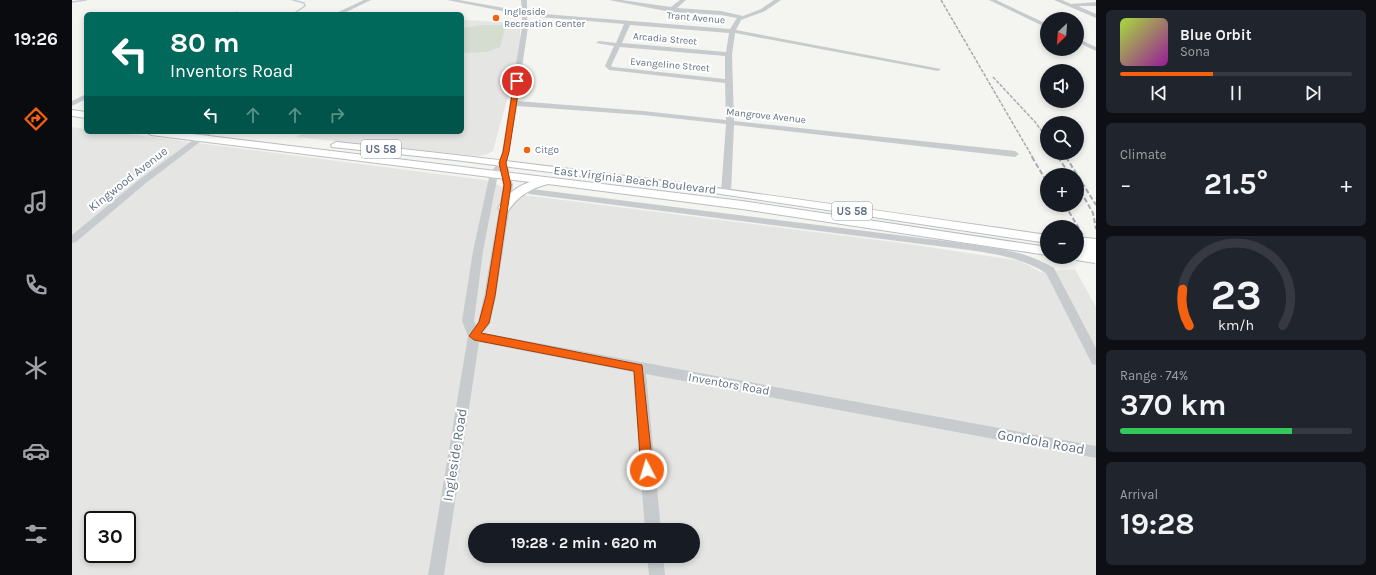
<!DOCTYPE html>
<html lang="en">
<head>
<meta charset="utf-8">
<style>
	:root { --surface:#171b24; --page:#20242c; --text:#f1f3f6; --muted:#9ea1a6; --line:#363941; --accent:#f5610f }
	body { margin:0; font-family:Karla,sans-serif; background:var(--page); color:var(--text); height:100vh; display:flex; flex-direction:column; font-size:15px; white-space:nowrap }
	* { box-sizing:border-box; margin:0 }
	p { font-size:13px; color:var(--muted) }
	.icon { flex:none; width:22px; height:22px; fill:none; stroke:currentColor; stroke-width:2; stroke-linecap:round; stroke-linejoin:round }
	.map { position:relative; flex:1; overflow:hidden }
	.panel { display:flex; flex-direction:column; gap:10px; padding:10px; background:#0d0f14; width:280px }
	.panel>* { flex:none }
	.top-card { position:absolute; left:12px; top:12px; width:380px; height:122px; border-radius:6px; box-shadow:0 2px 6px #0003; background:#00695c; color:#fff; overflow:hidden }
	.needle { width:26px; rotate:205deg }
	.buttons { position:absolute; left:968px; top:12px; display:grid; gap:8px }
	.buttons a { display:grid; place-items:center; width:44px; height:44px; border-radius:50%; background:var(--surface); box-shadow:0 2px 6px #0003; font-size:20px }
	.speed { position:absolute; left:12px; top:511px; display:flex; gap:8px; font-size:20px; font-weight:700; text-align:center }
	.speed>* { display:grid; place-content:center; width:52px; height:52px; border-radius:50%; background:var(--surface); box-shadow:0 2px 6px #0003; line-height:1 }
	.speed .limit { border:2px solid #111; border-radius:6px; background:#fff; color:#111 }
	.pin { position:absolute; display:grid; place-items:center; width:34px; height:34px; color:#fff; margin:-17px; border:2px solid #fff; border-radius:50%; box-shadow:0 1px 4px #0007 }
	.me { position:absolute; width:44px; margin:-22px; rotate:355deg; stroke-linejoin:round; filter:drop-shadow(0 0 3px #0008) }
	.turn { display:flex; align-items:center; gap:14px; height:84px; padding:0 20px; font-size:18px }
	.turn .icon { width:52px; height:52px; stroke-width:2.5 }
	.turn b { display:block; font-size:28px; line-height:34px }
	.lanes { display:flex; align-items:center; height:38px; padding:0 20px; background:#0003; justify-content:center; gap:20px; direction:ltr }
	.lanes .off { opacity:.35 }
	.big { font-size:30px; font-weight:700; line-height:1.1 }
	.panel .card { flex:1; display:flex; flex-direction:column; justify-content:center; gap:6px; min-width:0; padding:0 14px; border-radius:6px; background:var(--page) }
	.panel .dial { align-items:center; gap:0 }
	.dial svg { height:104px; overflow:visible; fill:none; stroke:var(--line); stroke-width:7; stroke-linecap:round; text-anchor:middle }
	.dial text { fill:var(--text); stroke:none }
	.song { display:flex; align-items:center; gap:12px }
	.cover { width:48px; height:48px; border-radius:6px; background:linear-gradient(135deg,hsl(80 70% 55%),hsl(300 70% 35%)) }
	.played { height:4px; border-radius:2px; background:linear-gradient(90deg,var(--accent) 40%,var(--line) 40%) }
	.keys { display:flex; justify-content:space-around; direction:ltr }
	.heat { display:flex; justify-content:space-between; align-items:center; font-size:22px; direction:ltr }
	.charge { height:6px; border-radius:3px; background:linear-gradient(90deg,#34c759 74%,var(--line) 0) }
	.trip { position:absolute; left:396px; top:523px; width:232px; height:40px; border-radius:20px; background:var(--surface); box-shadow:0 2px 6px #0003; font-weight:700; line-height:40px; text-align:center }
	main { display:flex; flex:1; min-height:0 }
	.tabs { display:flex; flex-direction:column; width:72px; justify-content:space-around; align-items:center; background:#090b0e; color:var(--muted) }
	.tabs .icon { width:28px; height:28px }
	.tabs .selected { color:var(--accent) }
	.tabs b { font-size:18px; color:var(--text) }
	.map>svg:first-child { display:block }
	.built { fill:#e5e6e3; fill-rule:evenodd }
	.green { fill:#d4ddd0 }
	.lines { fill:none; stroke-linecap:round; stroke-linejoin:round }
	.stream { stroke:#c4cdd3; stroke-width:1.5 }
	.major-casing { stroke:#babdc1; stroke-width:2 }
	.minor { fill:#c8cbce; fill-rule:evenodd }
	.major { fill:#fff; fill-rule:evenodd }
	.rail-far1 { stroke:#a5aab0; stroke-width:1.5; stroke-dasharray:3.5 1.5; stroke-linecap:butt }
	.rail { stroke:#a5aab0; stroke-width:2; stroke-dasharray:5 2.5; stroke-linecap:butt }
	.major-bridge-casing { stroke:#babdc1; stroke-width:14; stroke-linecap:butt }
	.major-bridge { stroke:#fff; stroke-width:12 }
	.route { fill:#f5610f; stroke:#9f3f0a }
	.poi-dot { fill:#f5610f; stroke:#fff; stroke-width:1.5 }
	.labels { text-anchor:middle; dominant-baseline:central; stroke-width:4; stroke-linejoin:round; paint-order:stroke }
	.far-poi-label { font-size:10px; fill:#607084; stroke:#fff; text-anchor:start }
	.far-street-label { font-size:10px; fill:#607084; stroke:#fff }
	.shield { fill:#fff; stroke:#909ba9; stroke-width:1 }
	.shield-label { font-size:11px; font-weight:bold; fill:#607084 }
	.street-label { font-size:12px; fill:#607084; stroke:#fff }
	.near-street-label { font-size:14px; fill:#607084; stroke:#fff }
</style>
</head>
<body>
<main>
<nav class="tabs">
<b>19:26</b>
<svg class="icon selected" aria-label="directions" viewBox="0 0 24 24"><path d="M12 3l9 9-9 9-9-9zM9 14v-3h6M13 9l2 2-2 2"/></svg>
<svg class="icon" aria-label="music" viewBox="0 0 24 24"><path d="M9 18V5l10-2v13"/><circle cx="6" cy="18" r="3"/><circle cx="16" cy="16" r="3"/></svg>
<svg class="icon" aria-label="phone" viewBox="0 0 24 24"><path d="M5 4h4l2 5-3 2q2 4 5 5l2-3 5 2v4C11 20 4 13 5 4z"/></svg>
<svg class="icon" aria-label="climate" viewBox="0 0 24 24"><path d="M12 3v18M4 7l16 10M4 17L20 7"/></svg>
<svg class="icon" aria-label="car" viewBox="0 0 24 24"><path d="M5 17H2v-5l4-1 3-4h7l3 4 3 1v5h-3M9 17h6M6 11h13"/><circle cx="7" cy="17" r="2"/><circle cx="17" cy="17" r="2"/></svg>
<svg class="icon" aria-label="filters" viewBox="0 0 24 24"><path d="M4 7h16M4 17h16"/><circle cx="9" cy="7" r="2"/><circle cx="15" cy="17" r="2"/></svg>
</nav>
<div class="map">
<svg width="1024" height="575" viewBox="0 0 1024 575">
	<rect width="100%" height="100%" fill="#f4f5f0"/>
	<!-- built -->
	<path class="built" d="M390,20l58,3v29l-27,99 -8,4 -8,1 -180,-19 7,-5h158z
		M0,127l14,2v3h26l373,48 39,15 378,48 119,18 19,11 35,-3 21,38v268h-1024zM21,520h34v34h-34zM403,530h218v26h-218z"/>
	<!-- green -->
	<path class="green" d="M412,25h22l-6,22 -13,5 -25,1v-25z"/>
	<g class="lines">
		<!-- stream -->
		<path class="stream" d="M221,0l11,3 1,3 -12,8
			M0,2l14,-2"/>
		<!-- major casing -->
		<g class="major-casing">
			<path id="major" d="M0,110l14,2v6l-14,-2z
				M74,132h30l566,69 305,46v8l-305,-46 -194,-25c-18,5 -29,11 -40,27l-4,1 -6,-4c9,-13 17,-21 32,-26l-379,-47z
				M264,142c238,24 474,59 711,93v8l-347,-52 -245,-31 -123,-13 -1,-2z"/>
		</g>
		<!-- minor -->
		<path class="minor" d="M292,0h7l-29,14h-8z
			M375,0h12l63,11 -1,-11h6v12l5,1 198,16 7,-11 -16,-3 -50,-3 -62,-12h13l49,7 9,-7h6l-9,8 44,3 22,5 18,-7 13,-9h7l-16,11 -24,9 -5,10 205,39 -3,2 -203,-38 -3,22 2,66 281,30 4,3 -4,3 -281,-32 -3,67 -5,3 -5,-3 5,-68 -83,-9 -126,-9 -10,57 6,22 -17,111 -6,27 -7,10 613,113v12l-450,-84 15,156h-16l-12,-158 -154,-30 -35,233h-16l40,-239 -6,-15 11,-70 17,-78 9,-11 3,-10 20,-125v-12zM455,16l97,8 -8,19 -17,-2 -3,2 18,3 -9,20 4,4 116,13 1,37 -83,-9 -126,-10 11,-74zM558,25l99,8 -3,19 -104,-9zM548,47l105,9v23l-112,-12 -2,-1zM428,171l3,14 -19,111 -6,26 -2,3 -2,-4 9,-70 15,-77z
			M917,0h7l51,24v4z
			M982,0h8l9,4 25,-2v4h-18l18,8v4z
			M165,11l2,3h-7z
			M1005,38l19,9v4l-19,-9z
			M14,94v5l-14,7v-5z
			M132,132h9l-67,51 -70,59 -4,1v-8l68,-56z
			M460,189l437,55c29,4 59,8 85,24l42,80v17l-4,-1 -46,-91c-24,-15 -50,-19 -77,-23l-440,-56 -2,-2z
			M575,556h16l2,19h-16z"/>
		<!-- major -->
		<use href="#major" class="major"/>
		<!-- rail-far1 -->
		<path class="rail-far1" d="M869,0l92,158
			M921,77l43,46 11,16
			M984,153l3,5
			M992,153l3,5"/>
		<!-- rail -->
		<path class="rail" d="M960,157l15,25
			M986,157l12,18
			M994,157l30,48
			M1005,185l16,28 3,16
			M993,205l31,52"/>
		<!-- major-bridge casing -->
		<g class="major-bridge-casing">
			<path id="major-bridge" d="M1005,243l19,2
				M1005,254l19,3"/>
		</g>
		<!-- major-bridge -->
		<use href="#major-bridge" class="major-bridge"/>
	</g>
	<!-- route -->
	<path class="route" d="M445,79l3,2 -11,71 -3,11 5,22 -16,111 -6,27 -8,10 161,32 11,105 -2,4 -4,2 -4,-2 -2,-4 -7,-99 -160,-31 -5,-4 10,-14 7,-26 18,-111 -5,-22 4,-11 11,-71z"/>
	<!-- markers -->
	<g class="poi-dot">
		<circle cx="424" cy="18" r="4"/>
		<circle cx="455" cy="150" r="4"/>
	</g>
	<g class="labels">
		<!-- far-poi labels -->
		<g class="far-poi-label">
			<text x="432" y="12">Ingleside<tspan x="432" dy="12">Recreation Center</tspan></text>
			<text x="463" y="150">Citgo</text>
		</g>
		<!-- far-street labels -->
		<g class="far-street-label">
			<text transform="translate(624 18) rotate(5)">Trant Avenue</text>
			<text transform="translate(593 39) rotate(5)">Arcadia Street</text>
			<text transform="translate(598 65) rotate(5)">Evangeline Street</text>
			<text transform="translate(694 116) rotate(6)">Mangrove Avenue</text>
		</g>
		<!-- shield labels -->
		<g class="shield">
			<rect x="289" y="140" width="40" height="18" rx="3"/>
			<rect x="760" y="202" width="40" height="18" rx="3"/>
		</g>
		<g class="shield-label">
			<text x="309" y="149">US 58</text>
			<text x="780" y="211">US 58</text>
		</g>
		<!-- street labels -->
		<g class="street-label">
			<text transform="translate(56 179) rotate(-38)">Kingwood Avenue</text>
			<text transform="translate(563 180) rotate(7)">East Virginia Beach Boulevard</text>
			<text transform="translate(657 384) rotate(10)">Inventors Road</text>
		</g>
		<!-- near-street labels -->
		<g class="near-street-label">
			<text transform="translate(969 442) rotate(10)">Gondola Road</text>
			<text transform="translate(383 455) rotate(-81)">Ingleside Road</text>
		</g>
	</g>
</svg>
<div class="buttons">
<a><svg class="needle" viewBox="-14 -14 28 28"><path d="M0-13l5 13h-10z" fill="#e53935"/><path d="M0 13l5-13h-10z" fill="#9ea1a6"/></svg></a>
<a><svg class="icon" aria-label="sound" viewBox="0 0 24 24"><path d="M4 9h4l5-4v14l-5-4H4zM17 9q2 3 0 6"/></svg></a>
<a><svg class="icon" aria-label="search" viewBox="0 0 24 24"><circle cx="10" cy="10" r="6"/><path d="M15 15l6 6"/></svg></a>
<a>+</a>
<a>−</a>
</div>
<div class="speed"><div class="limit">30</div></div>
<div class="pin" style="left:445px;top:81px;background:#d93025"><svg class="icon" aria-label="arrive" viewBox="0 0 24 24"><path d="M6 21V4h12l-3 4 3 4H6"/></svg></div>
<svg class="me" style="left:575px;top:470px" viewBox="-20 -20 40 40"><circle r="17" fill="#f5610f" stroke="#fff" stroke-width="3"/><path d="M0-11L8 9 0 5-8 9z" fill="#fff"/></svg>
<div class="trip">19:28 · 2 min · 620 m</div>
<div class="top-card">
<div class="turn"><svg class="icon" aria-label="left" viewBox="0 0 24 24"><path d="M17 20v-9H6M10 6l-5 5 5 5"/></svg><div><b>80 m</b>Inventors Road</div></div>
<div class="lanes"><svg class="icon" aria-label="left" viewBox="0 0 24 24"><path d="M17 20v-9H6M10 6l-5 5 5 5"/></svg><svg class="icon off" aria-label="ahead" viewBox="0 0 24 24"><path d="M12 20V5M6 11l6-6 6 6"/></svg><svg class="icon off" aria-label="ahead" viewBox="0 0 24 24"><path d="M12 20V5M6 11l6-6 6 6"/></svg><svg class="icon off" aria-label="right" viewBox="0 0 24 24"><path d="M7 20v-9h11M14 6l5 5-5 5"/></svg></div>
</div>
</div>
<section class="panel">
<div class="card">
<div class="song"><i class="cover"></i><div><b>Blue Orbit</b><p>Sona</p></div></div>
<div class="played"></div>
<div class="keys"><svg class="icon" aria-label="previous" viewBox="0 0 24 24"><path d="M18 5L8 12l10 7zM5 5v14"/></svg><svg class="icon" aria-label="pause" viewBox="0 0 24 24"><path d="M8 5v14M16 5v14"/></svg><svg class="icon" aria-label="next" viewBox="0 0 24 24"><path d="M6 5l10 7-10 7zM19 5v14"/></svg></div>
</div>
<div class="card"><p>Climate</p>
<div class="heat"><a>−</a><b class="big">21.5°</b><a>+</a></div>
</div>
<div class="card dial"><svg viewBox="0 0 100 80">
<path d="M14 69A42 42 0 1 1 86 69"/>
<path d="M14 69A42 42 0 0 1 9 41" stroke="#f5610f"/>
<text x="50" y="56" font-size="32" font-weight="700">23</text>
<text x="50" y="72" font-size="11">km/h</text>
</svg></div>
<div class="card"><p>Range · 74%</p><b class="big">370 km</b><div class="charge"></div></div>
<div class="card"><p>Arrival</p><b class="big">19:28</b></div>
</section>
</main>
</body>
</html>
